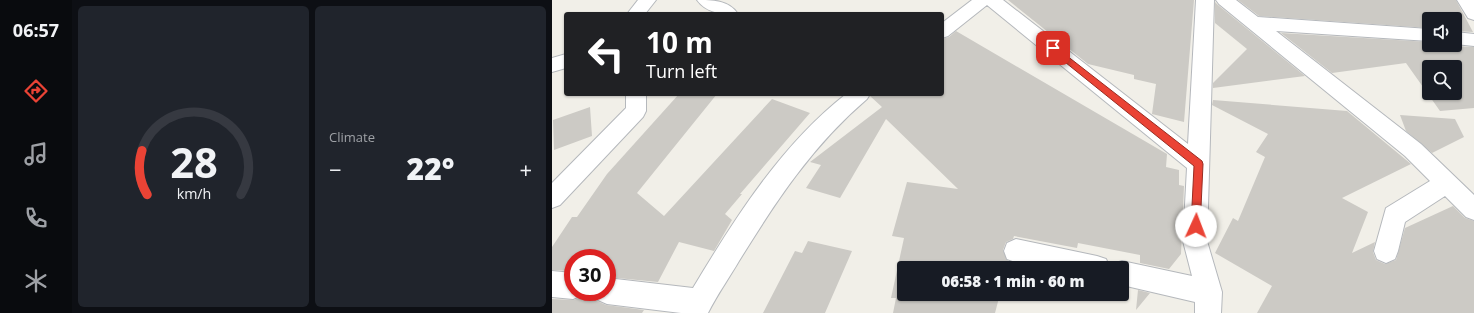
<!DOCTYPE html>
<html lang="en">
<head>
<meta charset="utf-8">
<style>
	:root { --surface:#171b24; --page:#20242c; --text:#f1f3f6; --muted:#9ea1a6; --line:#363941; --accent:#ea4335 }
	body { margin:0; font-family:"Open Sans",sans-serif; background:var(--page); color:var(--text); height:100vh; display:flex; flex-direction:column; font-size:15px; white-space:nowrap }
	* { box-sizing:border-box; margin:0 }
	p { font-size:13px; color:var(--muted) }
	.icon { flex:none; width:22px; height:22px; fill:none; stroke:currentColor; stroke-width:2; stroke-linecap:round; stroke-linejoin:round }
	.map { position:relative; flex:1; overflow:hidden }
	.side { display:flex; flex-direction:column; gap:6px; padding:6px; background:#0d0f14; width:480px }
	.side>* { flex:none }
	.guide { position:absolute; left:12px; top:12px; width:380px; height:84px; border-radius:4px; box-shadow:0 1px 3px #0004; background:#202124; color:#fff; overflow:hidden }
	.tools { position:absolute; left:870px; top:12px; display:grid; gap:8px }
	.tools a { display:grid; place-items:center; width:40px; height:40px; border-radius:4px; background:var(--surface); box-shadow:0 1px 3px #0004; font-size:20px }
	.speed { position:absolute; left:12px; top:249px; display:flex; gap:8px; font-size:20px; font-weight:700; text-align:center }
	.speed>* { display:grid; place-content:center; width:52px; height:52px; border-radius:50%; background:var(--surface); box-shadow:0 1px 3px #0004; line-height:1 }
	.speed .limit { border:6px solid #d22; background:#fff; color:#111 }
	.pin { position:absolute; display:grid; place-items:center; width:34px; height:34px; color:#fff; margin:-17px; border-radius:8px; box-shadow:0 2px 6px #0006 }
	.me { position:absolute; width:44px; margin:-22px; rotate:2deg; stroke-linejoin:round; filter:drop-shadow(0 0 3px #0008) }
	.turn { display:flex; align-items:center; gap:14px; height:84px; padding:0 16px; font-size:18px }
	.turn .icon { width:52px; height:52px; stroke-width:2.5 }
	.turn b { display:block; font-size:28px; line-height:34px }
	.big { font-size:30px; font-weight:800; line-height:1.1 }
	.side .widget { flex:1; display:flex; flex-direction:column; justify-content:center; gap:6px; min-width:0; padding:0 14px; border-radius:6px; background:var(--page) }
	.side .dial { align-items:center; gap:0 }
	.dial svg { height:104px; overflow:visible; fill:none; stroke:var(--line); stroke-width:7; stroke-linecap:round; text-anchor:middle }
	.dial text { fill:var(--text); stroke:none }
	.heat { display:flex; justify-content:space-between; align-items:center; font-size:22px; direction:ltr }
	.side .tiles { flex:1; display:grid; gap:6px; grid-template-columns:repeat(2,1fr) }
	.trip { position:absolute; left:345px; top:261px; width:232px; height:40px; border-radius:4px; background:var(--surface); box-shadow:0 1px 3px #0004; font-weight:800; line-height:40px; text-align:center }
	main { display:flex; flex:1; min-height:0 }
	.tabs { display:flex; flex-direction:column; width:72px; justify-content:space-around; align-items:center; background:#090b0e; color:var(--muted) }
	.tabs .icon { width:28px; height:28px }
	.tabs .active { color:var(--accent) }
	.tabs b { font-size:18px; color:var(--text) }
	.map>svg:first-child { display:block }
	.building { fill:#cccac5; fill-rule:evenodd }
	.lines { fill:none; stroke-linecap:round; stroke-linejoin:round }
	.minor-casing { stroke:#b5b8bc; stroke-width:2 }
	.minor { fill:#fff; fill-rule:evenodd }
	.route { fill:#ea4335; stroke:#982c22 }
</style>
</head>
<body>
<main>
<nav class="tabs">
<b>06:57</b>
<svg class="icon active" aria-label="directions" viewBox="0 0 24 24"><path d="M12 3l9 9-9 9-9-9zM9 14v-3h6M13 9l2 2-2 2"/></svg>
<svg class="icon" aria-label="music" viewBox="0 0 24 24"><path d="M9 18V5l10-2v13"/><circle cx="6" cy="18" r="3"/><circle cx="16" cy="16" r="3"/></svg>
<svg class="icon" aria-label="phone" viewBox="0 0 24 24"><path d="M5 4h4l2 5-3 2q2 4 5 5l2-3 5 2v4C11 20 4 13 5 4z"/></svg>
<svg class="icon" aria-label="climate" viewBox="0 0 24 24"><path d="M12 3v18M4 7l16 10M4 17L20 7"/></svg>
</nav>
<section class="side">
<div class="tiles">
<div class="widget dial"><svg viewBox="0 0 100 80">
<path d="M14 69A42 42 0 1 1 86 69"/>
<path d="M14 69A42 42 0 0 1 10 35" stroke="#ea4335"/>
<text x="50" y="56" font-size="32" font-weight="700">28</text>
<text x="50" y="72" font-size="11">km/h</text>
</svg></div>
<div class="widget"><p>Climate</p>
<div class="heat"><a>−</a><b class="big">22°</b><a>+</a></div>
</div>
</div>
</section>
<div class="map">
<svg width="922" height="313" viewBox="0 0 922 313">
	<rect width="100%" height="100%" fill="#f1efe8"/>
	<!-- building -->
	<path class="building" d="M456,0h186l-10,122 -32,-8 4,-30 -22,-5v-4l-46,-11z
		M686,0h218l17,32 -18,-1v-12h-26v9l-170,-12z
		M663,2l3,3 87,71 -92,12v-5l34,-34 -32,-26z
		M404,31l211,123 -1,13 13,3v15l5,1 -3,68 -12,15 -29,-6v-8l-62,-12 -1,5 -63,-12 -1,3 -7,3 -3,8 5,11 -2,7h-102v26h96l-5,19h-102l3,-15h-5l13,-60 -12,-2 15,-54 51,7 -72,-70 -46,79 -34,-10 15,-23 -11,-3 72,-55 -12,-11 1,-2h71v-55l7,-2z
		M729,33l148,9v3l45,2v61l-34,3 -34,-48 -74,10zM877,67h26v26h-26z
		M127,94h38l-80,99 27,23 108,-117 38,14 -70,81h2l-17,20 7,6 -18,31 -35,-9 -21,40 -51,-5v-19h-34v13l-21,-1v-23l20,-30h5l30,-43z
		M661,100l134,11 64,53 -69,34 26,14 -16,41 23,-11 -2,10 3,8 9,4 11,-4 9,-32 48,-22 12,12 9,3v92h-217l15,-27 -57,-33 18,-35 5,3 27,-64 -9,-5 12,-18 -56,-29z
		M38,107l2,29 -38,14 -1,-30z
		M848,115l55,4 9,18 -32,16 -26,-22z
		M256,241l44,10 -27,62h-62l32,-62 7,2z
		M586,290l12,3 -14,17z
		M32,292h9l4,9 9,4 38,5 -2,3h-90v-14l22,1 9,-4z"/>
	<g class="lines">
		<!-- minor casing -->
		<g class="minor-casing">
			<path id="minor" d="M86,0h18l-11,14h-18z
				M145,0c15,0 32,0 41,14 -15,0 -31,0 -41,-14z
				M420,0h31l185,144 8,-144h18l-7,241 15,51 -1,21h-26v-11l-73,-17v-17h-11l2,-4 9,-3 70,15 -9,-35 4,-73 -200,-163 -39,31 -6,2v-15z
				M664,0h20l22,17 171,12v12l-153,-10 145,113 53,51v25l-8,-3 -21,-21 -40,26 -7,29 -3,8 -9,4 -9,-4 -3,-8 12,-43 44,-27 -25,-25 -186,-152z
				M905,0h17v20l-6,-2z
				M903,32l19,2v12l-19,-2z
				M14,54v14l-14,4v-14z
				M74,94h20v17l-3,6 -83,88 -8,3v-25l74,-75z
				M294,94h24l-3,5c-54,46 -91,102 -128,162 -10,17 -22,34 -31,52h-27l-74,-9 -9,-4 -4,-8h13v-14l86,10c42,-70 88,-143 153,-194z
				M464,239l81,17 9,3 4,9c-35,0 -70,4 -103,-9l-3,-8 3,-8z
				M0,271l21,2v19h10l-1,3 -9,4 -21,-2z"/>
		</g>
		<!-- minor -->
		<use href="#minor" class="minor"/>
	</g>
	<!-- route -->
	<path class="route" d="M501,45l149,116 1,3 -3,65h-8l-1,-3 3,-60 -144,-116 -1,-2z"/>
</svg>
<div class="tools">
<a><svg class="icon" aria-label="sound" viewBox="0 0 24 24"><path d="M4 9h4l5-4v14l-5-4H4zM17 9q2 3 0 6"/></svg></a>
<a><svg class="icon" aria-label="search" viewBox="0 0 24 24"><circle cx="10" cy="10" r="6"/><path d="M15 15l6 6"/></svg></a>
</div>
<div class="speed"><div class="limit">30</div></div>
<div class="pin" style="left:501px;top:48px;background:#d93025"><svg class="icon" aria-label="arrive" viewBox="0 0 24 24"><path d="M6 21V4h12l-3 4 3 4H6"/></svg></div>
<svg class="me" style="left:644px;top:226px" viewBox="-20 -20 40 40"><circle r="19" fill="#fff"/><path d="M0-13L10 11 0 6-10 11z" fill="#ea4335"/></svg>
<div class="trip">06:58 · 1 min · 60 m</div>
<div class="guide">
<div class="turn"><svg class="icon" aria-label="left" viewBox="0 0 24 24"><path d="M17 20v-9H6M10 6l-5 5 5 5"/></svg><div><b>10 m</b>Turn left</div></div>
</div>
</div>
</main>
</body>
</html>
